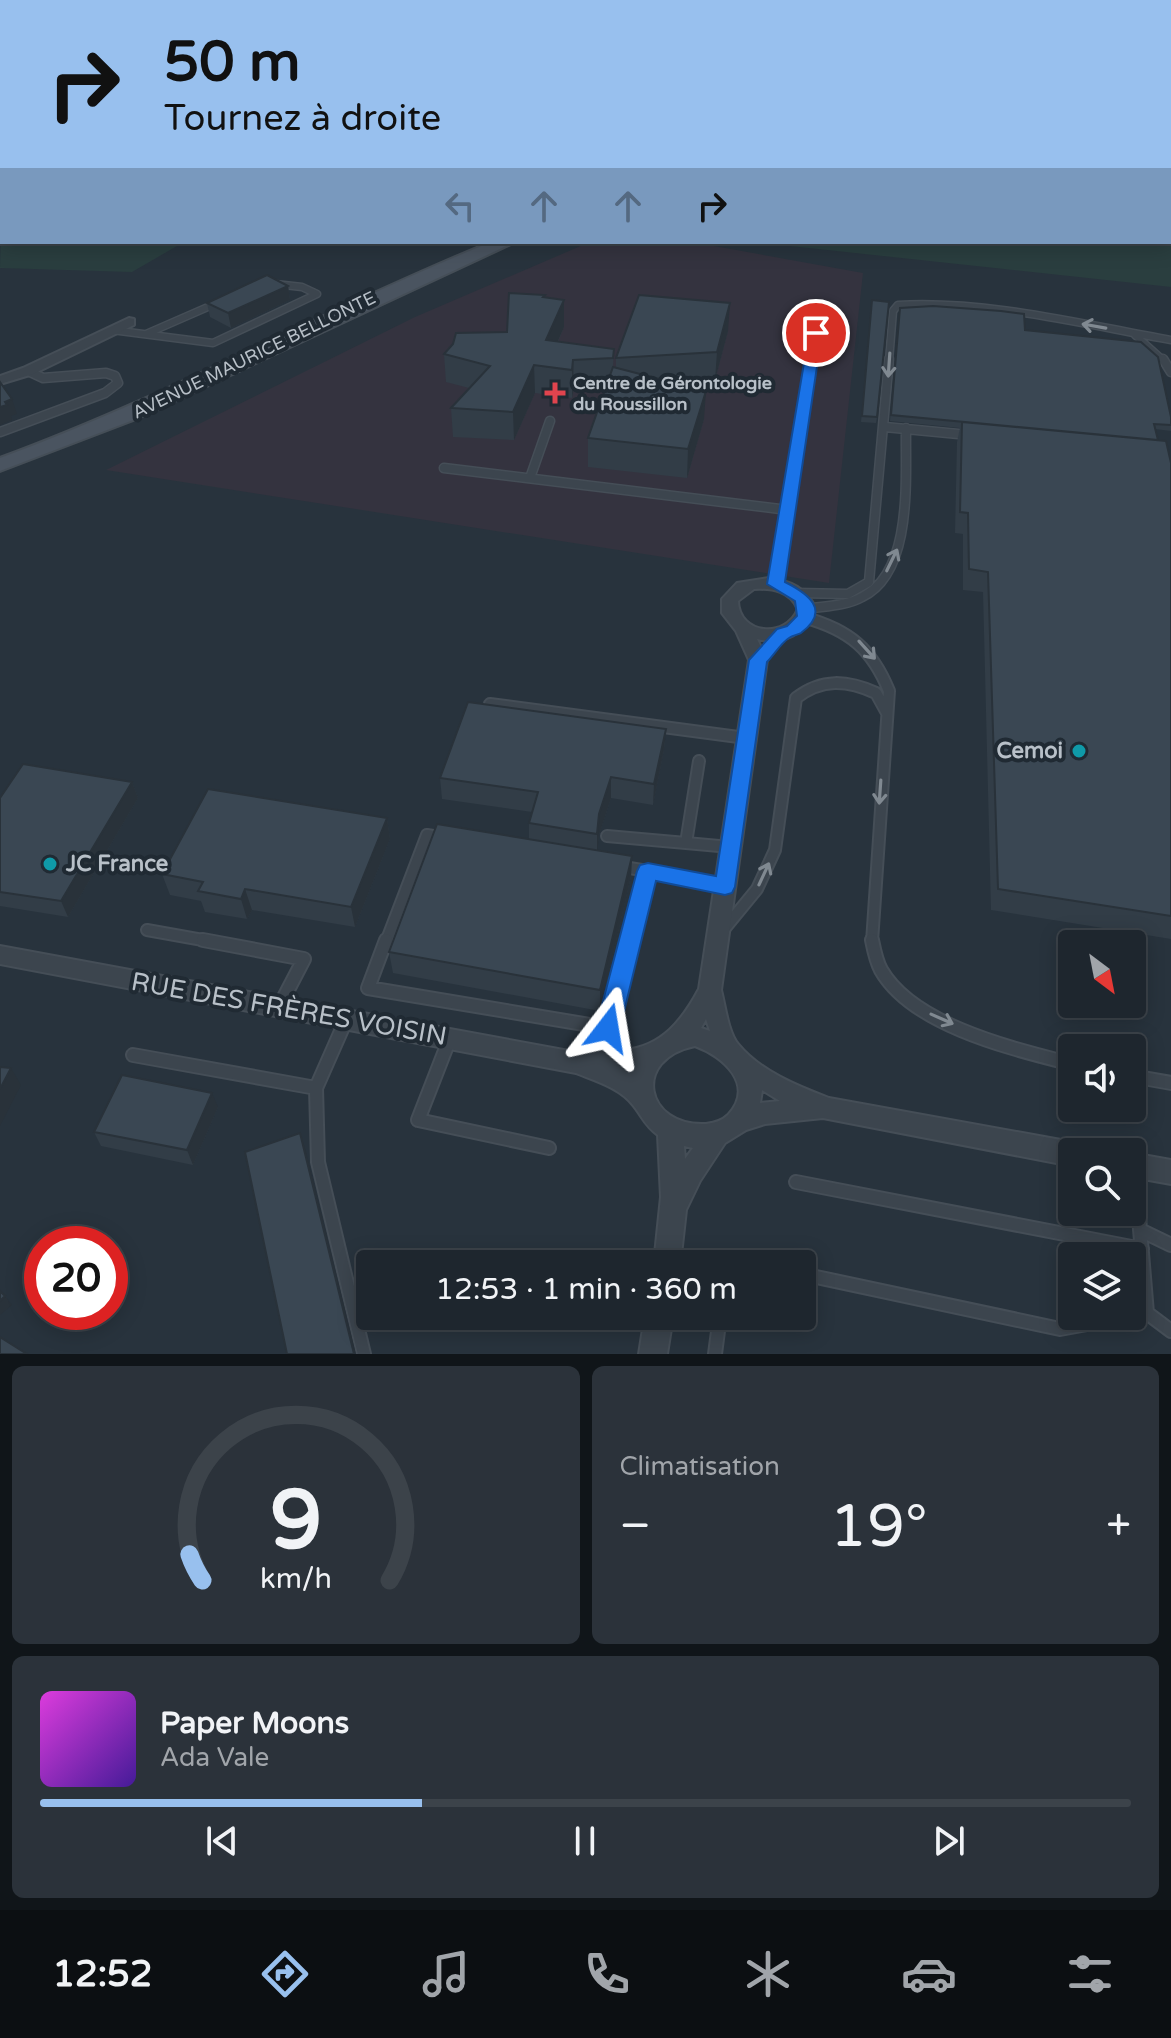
<!DOCTYPE html>
<html lang="fr">
<head>
<meta charset="utf-8">
<style>
	:root { --surface:#1e262e; --page:#2b323a; --text:#f1f3f6; --muted:#a1a5aa; --line:#3c434a; --accent:#98c0ee }
	body { margin:0; font-family:"Varela Round",sans-serif; background:var(--page); color:var(--text); height:100vh; display:flex; flex-direction:column; font-size:30px; white-space:nowrap }
	* { box-sizing:border-box; margin:0 }
	p { font-size:26px; color:var(--muted) }
	.icon { flex:none; width:44px; height:44px; fill:none; stroke:currentColor; stroke-width:2; stroke-linecap:round; stroke-linejoin:round }
	.map { position:relative; height:1354px; overflow:hidden }
	.panel { display:flex; flex-direction:column; gap:12px; padding:12px; background:#101519; flex:1 }
	.panel>* { flex:none }
	.guide { position:absolute; left:0px; top:0px; width:1172px; height:244px; box-shadow:0 4px 20px #0003,0 0 0 2px var(--line); background:#98c0ee; color:#111; overflow:hidden }
	.needle { width:52px; rotate:148deg }
	.controls { position:absolute; left:1058px; top:930px; display:grid; gap:16px }
	.controls a { display:grid; place-items:center; width:88px; height:88px; border-radius:8px; background:var(--surface); box-shadow:0 4px 20px #0003,0 0 0 2px var(--line); font-size:40px }
	.speed { position:absolute; left:24px; top:1226px; display:flex; gap:16px; font-size:40px; font-weight:700; text-align:center }
	.speed>* { display:grid; place-content:center; width:104px; height:104px; border-radius:50%; background:var(--surface); box-shadow:0 4px 20px #0003,0 0 0 2px var(--line); line-height:1 }
	.speed .limit { border:12px solid #d22; background:#fff; color:#111 }
	.pin { position:absolute; display:grid; place-items:center; width:68px; height:68px; color:#fff; margin:-34px; border:4px solid #fff; border-radius:50%; box-shadow:0 2px 8px #0007 }
	.me { position:absolute; width:88px; margin:-44px; rotate:14deg; stroke-linejoin:round; filter:drop-shadow(0 0 6px #0008) }
	.turn { display:flex; align-items:center; gap:28px; height:168px; padding:0 32px; font-size:36px }
	.turn .icon { width:104px; height:104px; stroke-width:2.5 }
	.turn b { display:block; font-size:56px; line-height:68px }
	.lanes { display:flex; align-items:center; height:76px; padding:0 32px; background:#0003; justify-content:center; gap:40px; direction:ltr }
	.lanes .off { opacity:.35 }
	.big { font-size:60px; font-weight:600; line-height:1.1 }
	.panel .tile { flex:1; display:flex; flex-direction:column; justify-content:center; gap:12px; min-width:0; padding:0 28px; border-radius:12px; background:var(--page) }
	.panel .dial { align-items:center; gap:0 }
	.dial svg { height:208px; overflow:visible; fill:none; stroke:var(--line); stroke-width:7; stroke-linecap:round; text-anchor:middle }
	.dial text { fill:var(--text); stroke:none }
	.song { display:flex; align-items:center; gap:24px }
	.cover { width:96px; height:96px; border-radius:12px; background:linear-gradient(135deg,hsl(300 70% 55%),hsl(260 70% 35%)) }
	.played { height:8px; border-radius:4px; background:linear-gradient(90deg,var(--accent) 35%,var(--line) 35%) }
	.keys { display:flex; justify-content:space-around; direction:ltr }
	.heat { display:flex; justify-content:space-between; align-items:center; font-size:44px; direction:ltr }
	.panel .tiles { flex:1; display:grid; gap:12px; grid-template-columns:1fr 1fr }
	.tile:last-child { grid-column:span 2 }
	.trip { position:absolute; left:356px; top:1250px; width:460px; height:80px; border-radius:8px; background:var(--surface); box-shadow:0 4px 20px #0003,0 0 0 2px var(--line); font-weight:600; line-height:80px; text-align:center }
	.tab-bar { display:flex; height:128px; justify-content:space-around; align-items:center; background:#0c0f12; color:var(--muted) }
	.tab-bar .icon { width:56px; height:56px }
	.tab-bar .active { color:var(--accent) }
	.tab-bar b { font-size:36px; color:var(--text) }
	.map>svg:first-child { display:block }
	.medical { fill:#34333f }
	.green { fill:#2a3e3f }
	.lines { fill:none; stroke-linecap:round; stroke-linejoin:round }
	.lane-far3-casing { stroke:#454e57; stroke-width:9 }
	.lane-far2-casing { stroke:#454e57; stroke-width:11 }
	.lane-far1-casing { stroke:#454e57; stroke-width:14 }
	.lane-casing { stroke:#454e57; stroke-width:16 }
	.street-casing { stroke:#454e57; stroke-width:4 }
	.secondary-casing { stroke:#454e57; stroke-width:4 }
	.lane-far3 { stroke:#3c454e; stroke-width:6 }
	.lane-far2 { stroke:#3c454e; stroke-width:8 }
	.lane-far1 { stroke:#3c454e; stroke-width:10 }
	.lane { stroke:#3c454e; stroke-width:12 }
	.street { fill:#3c454e; fill-rule:evenodd }
	.secondary { fill:#4a5460; fill-rule:evenodd }
	.wall { fill:#323d47 }
	.shaded-wall { fill:#29323a }
	.building { fill:#3a4753; stroke:#29323a; stroke-width:2 }
	.oneway { stroke:#808991 }
	.route { fill:#1a73e8; stroke:#114b97; stroke-width:2 }
	.health-dot { fill:#e0444e; stroke:#202a33; stroke-width:3 }
	.culture-dot { fill:#0f9aa8; stroke:#202a33; stroke-width:3 }
	.labels { text-anchor:middle; dominant-baseline:central; stroke-width:8; stroke-linejoin:round; paint-order:stroke }
	.far-street-label { font-size:18px; fill:#b8c0c8; stroke:#202a33 }
	.far-poi-label { font-size:18px; font-weight:bold; fill:#b8c0c8; stroke:#202a33; text-anchor:start }
	.poi-label { font-size:22px; font-weight:bold; fill:#b8c0c8; stroke:#202a33; text-anchor:end }
	.near-street-label { font-size:26px; fill:#b8c0c8; stroke:#202a33 }
</style>
</head>
<body>
<div class="map">
<svg width="1171" height="1354" viewBox="0 0 1171 1354">
	<rect width="100%" height="100%" fill="#28333d"/>
	<!-- medical -->
	<path class="medical" d="M590,242h102l171,31 -34,310 -723,-113 309,-153z"/>
	<!-- green -->
	<path class="green" d="M1171,8v279l-418,-45h417z
		M2,191v51h182l-52,30 -132,-4z"/>
	<g class="lines">
		<!-- lane-far3 casing -->
		<g class="lane-far3-casing">
			<path id="lane-far3" d="M112,330l101,13 104,-49 -15,-7 -27,-3
				M146,334l71,-31
				M1135,335l29,26
				M811,361l5,-28
				M889,361l4,-50 5,-6c91,-5 183,19 273,35"/>
		</g>
		<!-- lane-far2 casing -->
		<g class="lane-far2-casing">
			<path id="lane-far2" d="M1163,359l8,13
				M885,427l84,8
				M0,432l105,-39 13,-10 -3,-7 -9,-3 -63,5 -15,-7
				M444,468l344,42
				M530,478l20,-57
				M776,584l36,-225
				M796,593l52,1 21,-12 20,-223
				M807,609c18,-3 39,-3 55,-12 52,-25 43,-121 44,-169"/>
		</g>
		<!-- lane-far1 casing -->
		<g class="lane-far1-casing">
			<path id="lane-far1" d="M806,618c43,12 66,31 83,73l-17,251
				M490,704l256,34
				M607,836l79,7 13,-82
				M686,843l44,4
				M648,871l77,16
				M725,928l32,-39 18,-39 21,-152c26,-20 51,-18 80,-5l11,20
				M147,930l67,12
				M386,942l41,-107 221,36 -18,71"/>
		</g>
		<!-- lane casing -->
		<g class="lane-casing">
			<path id="lane" d="M203,940l101,19 -25,48
				M386,940l-18,48 240,40 22,-88
				M872,940c2,10 4,21 9,30 32,56 133,79 191,94
				M450,1038l-32,82 131,28
				M133,1055l183,33 30,-68
				M1132,1076l39,7
				M316,1088l2,74 46,192
				M796,1182l346,67
				M1140,1230l31,15
				M802,1274l258,55 71,-13
				M1147,1313l24,18
				M1132,1316l15,-3 -12,-144
				M715,1354l5,-38"/>
		</g>
		<!-- street casing -->
		<g class="street-casing">
			<path id="street" d="M0,22h2v6h-2z
				M129,318l5,1v6l-101,49 -33,10v-8l23,-8z
				M769,578c22,3 37,10 47,31 -11,25 -32,36 -59,30l10,21 -46,330c4,15 7,42 17,54 22,27 59,42 91,54l243,44 9,4 3,6h-12v14l-249,-48 -58,6 -19,6 -21,13 -25,38 -14,29 -6,54h-26l7,-67 -3,-62c-13,-9 -16,-19 -25,-30 -13,-17 -37,-24 -57,-32l-576,-109v-18l580,107c14,-4 30,-1 44,-3 38,-3 59,-31 75,-61l50,-329 -13,-29 -14,-18v-14l15,-16zM754,589c19,-1 36,2 44,20 -12,30 -59,26 -60,-8zM706,1019l4,12 -9,-3zM695,1046c28,10 61,39 33,69 -6,6 -14,8 -22,9 -61,3 -75,-65 -11,-78zM762,1090l18,11 -20,2zM684,1146l9,2 -8,11 -1,-12z
				M1132,1153l39,7v24l-39,-7z
				M645,1316h28l-6,38h-28z"/>
		</g>
		<!-- secondary casing -->
		<g class="secondary-casing">
			<path id="secondary" d="M1156,0h15v3l-16,-1z
				M491,242h24l-379,177 -136,52v-13c168,-62 325,-148 491,-216z"/>
		</g>
		<!-- lane-far3 -->
		<use href="#lane-far3" class="lane-far3"/>
		<!-- lane-far2 -->
		<use href="#lane-far2" class="lane-far2"/>
		<!-- lane-far1 -->
		<use href="#lane-far1" class="lane-far1"/>
		<!-- lane -->
		<use href="#lane" class="lane"/>
		<!-- street -->
		<use href="#street" class="street"/>
		<!-- secondary -->
		<use href="#secondary" class="secondary"/>
	</g>
	<!-- wall -->
	<path class="wall" d="M288,286l2,14 -59,28 -21,-11 -3,-14z
		M545,298l19,2v27l-6,15 56,7 -1,18h3v-9l112,-27 -13,49 -41,3 30,36 -17,59 -99,-11v-29l18,-52 -32,2 -2,10 -37,-5 -21,47 -61,-3 -2,-29 18,-20 -23,-6 -2,-28 63,-22z
		M871,306l6,111 -1,6 -15,-1z
		M899,313l126,17 146,87v14l-16,-2 3,11 13,23v476l-180,-29 -8,-318 -20,-2v-56l-8,-1 2,-91 3,-14 -70,-7z
		M666,729l-2,21 -11,55 -42,-7 -12,37 -2,15 35,6 -1,20 -31,135 -207,-38 -4,-21 140,-113v-16l3,-11 -90,-13 -2,-21z
		M132,782l6,16 -70,119 -68,-11v-108z
		M387,818l3,21 -35,88 -103,-17 -5,9 -42,-7 -4,-11 -31,-6 -8,-21z
		M218,1107l-25,58 -92,-19 -7,-14z"/>
	<!-- shaded-wall -->
	<path class="shaded-wall" d="M189,0h22l-11,2h-22z
		M255,0h21l-10,2h-16z
		M288,286l2,14 -59,28 -3,-15z
		M564,300v27l-18,41v-28z
		M730,303l-2,28 -13,49 2,-28z
		M573,360l1,28 -2,10v-28z
		M534,365l1,28 -21,47 -1,-28z
		M706,391l-2,28 -17,59 1,-29z
		M12,399l5,15 -6,2 1,4 -12,5v-18l5,-5z
		M666,729l-2,21 -11,55 1,-21z
		M611,777v21l-12,37 -2,20v-21l2,-20z
		M132,782l6,16 -70,119 -7,-16z
		M387,818l3,21 -35,88 -4,-20z
		M632,856l-1,20 -31,135v-21z
		M245,889l7,21 -5,9 -6,-20z
		M11,1068l10,17 -21,41v-37z
		M212,1093l6,14 -25,58 -6,-15z
		M300,1133l6,18 50,203h-2z
		M5,1296l7,9 -12,10v-14z"/>
	<!-- building -->
	<path class="building" d="M0,0h189l-11,2h-176v14h-2z
		M0,26h2v80l-2,1z
		M267,275l21,11 -60,27 -21,-10z
		M509,293l36,2 -2,2 21,3 -18,40 68,9 -1,9 -40,2 -1,10 -38,-5 -21,47 -62,-4 39,-42 -46,-12 9,-10 3,-11 51,-1z
		M639,295l91,8 -13,49 -101,6z
		M872,300l17,2 -12,115 -15,-1z
		M933,306l68,5 23,3 1,16 116,12 17,15 13,60v8l-17,-1 4,16 -267,-25 9,-107z
		M613,367l93,24 -18,58 -100,-11z
		M0,382l12,17 -7,3 2,3 -7,2z
		M962,422l204,19 5,22v453l-173,-27 -10,-317 -19,-3 -1,-56 -8,-1z
		M468,702l198,27 -12,55 -43,-7 -12,37 -2,20 -68,-11 9,-31 -98,-14z
		M23,764l109,18 -71,119 -61,-9v-94z
		M208,789l179,29 -36,89 -106,-18 -4,10 -43,-8 5,-9 -41,-8z
		M437,824l195,32 -32,134 -211,-38z
		M0,1067l11,1 -11,21z
		M122,1075l90,18 -25,57 -93,-18z
		M300,1133l54,221h-67l-42,-202z
		M0,1291l5,5 -5,5z
		M0,1337l27,17h-27z"/>
	<!-- one-way arrows -->
	<defs><path id="oneway-shaft" d="M-6 0H5M1.5-3L5.5 0L1.5 3" fill="none" stroke-width="1.6" stroke-linecap="round" stroke-linejoin="round" transform="scale(2)"/></defs>
	<g class="oneway">
		<use href="#oneway-shaft" transform="translate(1094 326) rotate(-170)"/>
		<use href="#oneway-shaft" transform="translate(889 365) rotate(94)"/>
		<use href="#oneway-shaft" transform="translate(892 560) rotate(-64)"/>
		<use href="#oneway-shaft" transform="translate(867 650) rotate(48)"/>
		<use href="#oneway-shaft" transform="translate(880 792) rotate(94)"/>
		<use href="#oneway-shaft" transform="translate(764 874) rotate(-65)"/>
		<use href="#oneway-shaft" transform="translate(942 1019) rotate(24)"/>
	</g>
	<!-- route -->
	<path class="route" d="M816,329l6,4 -37,249c22,11 47,28 16,51 -3,2 -8,2 -12,5 -8,5 -15,17 -22,24l-32,225 -3,6 -7,2 -69,-14 -36,147 -4,8 -8,3 -8,-3 -4,-8 41,-157 3,-6 8,-2 68,13 33,-216 28,-31 10,-3 10,-10 -2,-15 -28,-17 42,-251z"/>
	<!-- markers -->
	<path class="health-dot" d="M551 381h8v8h8v8h-8v8h-8v-8h-8v-8h8z"/>
	<g class="culture-dot">
		<circle cx="1079" cy="751" r="8"/>
		<circle cx="50" cy="864" r="8"/>
	</g>
	<g class="labels">
		<!-- far-street labels -->
		<g class="far-street-label">
			<text transform="translate(254 355) rotate(-26)">AVENUE MAURICE BELLONTE</text>
		</g>
		<!-- far-poi labels -->
		<g class="far-poi-label">
			<text x="573" y="383">Centre de Gérontologie<tspan x="573" dy="21">du Roussillon</tspan></text>
		</g>
		<!-- poi labels -->
		<g class="poi-label">
			<text x="1063" y="751">Cemoi</text>
			<text x="66" y="864" text-anchor="start">JC France</text>
		</g>
		<!-- near-street labels -->
		<g class="near-street-label">
			<text transform="translate(289 1009) rotate(10)">RUE DES FRÈRES VOISIN</text>
		</g>
	</g>
</svg>
<div class="controls">
<a><svg class="needle" viewBox="-14 -14 28 28"><path d="M0-13l5 13h-10z" fill="#e53935"/><path d="M0 13l5-13h-10z" fill="#a1a5aa"/></svg></a>
<a><svg class="icon" aria-label="sound" viewBox="0 0 24 24"><path d="M4 9h4l5-4v14l-5-4H4zM17 9q2 3 0 6"/></svg></a>
<a><svg class="icon" aria-label="search" viewBox="0 0 24 24"><circle cx="10" cy="10" r="6"/><path d="M15 15l6 6"/></svg></a>
<a><svg class="icon" aria-label="layers" viewBox="0 0 24 24"><path d="M12 4l9 5-9 5-9-5zM3 14l9 5 9-5"/></svg></a>
</div>
<div class="speed"><div class="limit">20</div></div>
<div class="pin" style="left:816px;top:333px;background:#d93025"><svg class="icon" aria-label="arrive" viewBox="0 0 24 24"><path d="M6 21V4h12l-3 4 3 4H6"/></svg></div>
<svg class="me" style="left:608px;top:1028px" viewBox="-20 -20 40 40"><path d="M0-17L14 15 0 8-14 15z" fill="#1a73e8" stroke="#fff" stroke-width="4"/></svg>
<div class="trip">12:53 · 1 min · 360 m</div>
<div class="guide">
<div class="turn"><svg class="icon" aria-label="right" viewBox="0 0 24 24"><path d="M7 20v-9h11M14 6l5 5-5 5"/></svg><div><b>50 m</b>Tournez à droite</div></div>
<div class="lanes"><svg class="icon off" aria-label="left" viewBox="0 0 24 24"><path d="M17 20v-9H6M10 6l-5 5 5 5"/></svg><svg class="icon off" aria-label="ahead" viewBox="0 0 24 24"><path d="M12 20V5M6 11l6-6 6 6"/></svg><svg class="icon off" aria-label="ahead" viewBox="0 0 24 24"><path d="M12 20V5M6 11l6-6 6 6"/></svg><svg class="icon" aria-label="right" viewBox="0 0 24 24"><path d="M7 20v-9h11M14 6l5 5-5 5"/></svg></div>
</div>
</div>
<section class="panel">
<div class="tiles">
<div class="tile dial"><svg viewBox="0 0 100 80">
<path d="M14 69A42 42 0 1 1 86 69"/>
<path d="M14 69A42 42 0 0 1 9 59" stroke="#98c0ee"/>
<text x="50" y="56" font-size="32" font-weight="700">9</text>
<text x="50" y="72" font-size="11">km/h</text>
</svg></div>
<div class="tile"><p>Climatisation</p>
<div class="heat"><a>−</a><b class="big">19°</b><a>+</a></div>
</div>
<div class="tile">
<div class="song"><i class="cover"></i><div><b>Paper Moons</b><p>Ada Vale</p></div></div>
<div class="played"></div>
<div class="keys"><svg class="icon" aria-label="previous" viewBox="0 0 24 24"><path d="M18 5L8 12l10 7zM5 5v14"/></svg><svg class="icon" aria-label="pause" viewBox="0 0 24 24"><path d="M8 5v14M16 5v14"/></svg><svg class="icon" aria-label="next" viewBox="0 0 24 24"><path d="M6 5l10 7-10 7zM19 5v14"/></svg></div>
</div>
</div>
</section>
<nav class="tab-bar">
<b>12:52</b>
<svg class="icon active" aria-label="directions" viewBox="0 0 24 24"><path d="M12 3l9 9-9 9-9-9zM9 14v-3h6M13 9l2 2-2 2"/></svg>
<svg class="icon" aria-label="music" viewBox="0 0 24 24"><path d="M9 18V5l10-2v13"/><circle cx="6" cy="18" r="3"/><circle cx="16" cy="16" r="3"/></svg>
<svg class="icon" aria-label="phone" viewBox="0 0 24 24"><path d="M5 4h4l2 5-3 2q2 4 5 5l2-3 5 2v4C11 20 4 13 5 4z"/></svg>
<svg class="icon" aria-label="climate" viewBox="0 0 24 24"><path d="M12 3v18M4 7l16 10M4 17L20 7"/></svg>
<svg class="icon" aria-label="car" viewBox="0 0 24 24"><path d="M5 17H2v-5l4-1 3-4h7l3 4 3 1v5h-3M9 17h6M6 11h13"/><circle cx="7" cy="17" r="2"/><circle cx="17" cy="17" r="2"/></svg>
<svg class="icon" aria-label="filters" viewBox="0 0 24 24"><path d="M4 7h16M4 17h16"/><circle cx="9" cy="7" r="2"/><circle cx="15" cy="17" r="2"/></svg>
</nav>
</body>
</html>
